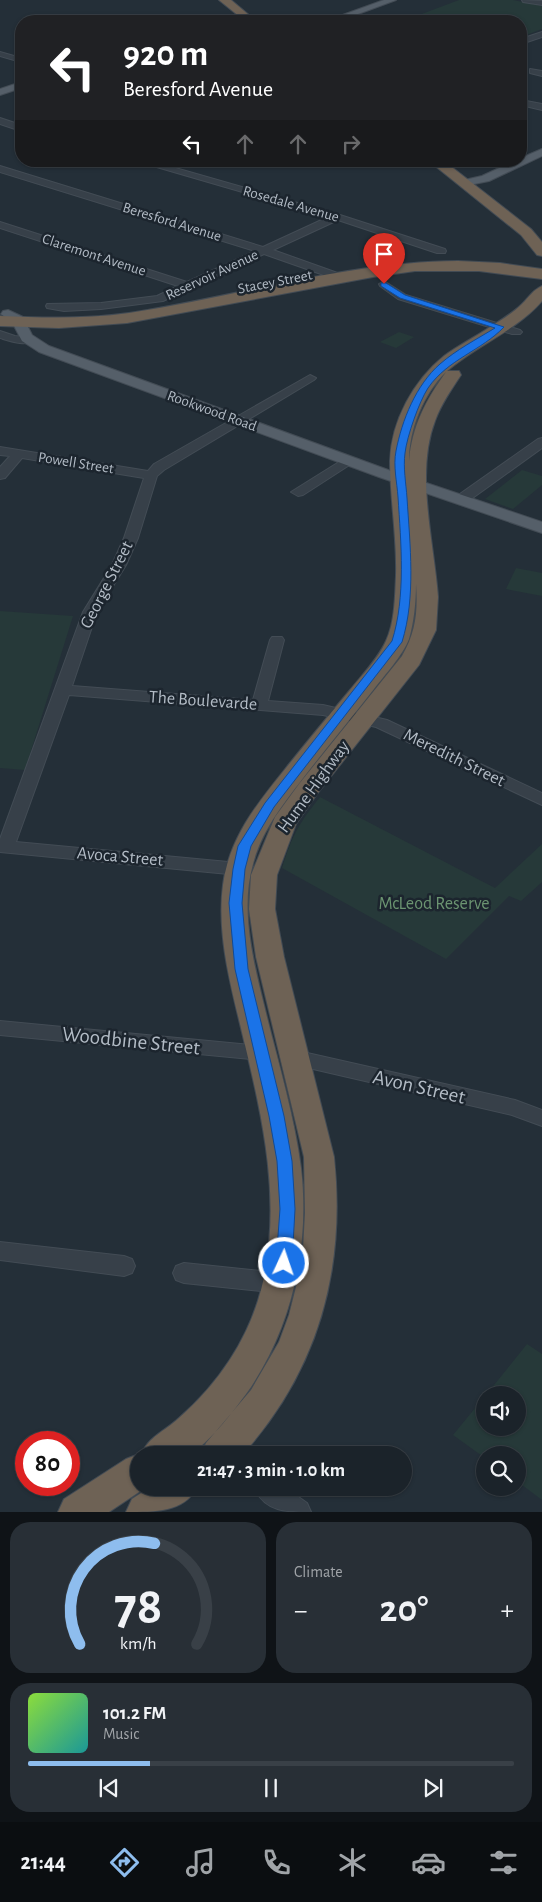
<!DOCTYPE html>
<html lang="en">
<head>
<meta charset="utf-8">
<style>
	:root { --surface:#1b232a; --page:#282f36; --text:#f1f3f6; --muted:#a0a4a8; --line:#394047; --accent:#8ebdee }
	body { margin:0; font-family:"Alegreya Sans",sans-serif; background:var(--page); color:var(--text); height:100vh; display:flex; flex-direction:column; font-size:19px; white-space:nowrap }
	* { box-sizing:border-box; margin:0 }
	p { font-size:16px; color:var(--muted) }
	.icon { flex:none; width:28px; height:28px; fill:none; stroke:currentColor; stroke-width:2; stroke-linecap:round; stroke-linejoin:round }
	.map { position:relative; height:1512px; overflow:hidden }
	.sheet { display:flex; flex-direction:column; gap:10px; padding:10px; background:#0f1317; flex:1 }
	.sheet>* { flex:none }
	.guide { position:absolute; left:15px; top:15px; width:512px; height:152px; border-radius:20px; box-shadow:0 1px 4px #0004,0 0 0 1px var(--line); background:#202124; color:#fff; overflow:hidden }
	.fabs { position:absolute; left:476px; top:1386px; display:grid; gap:10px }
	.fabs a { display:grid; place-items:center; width:50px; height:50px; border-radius:50%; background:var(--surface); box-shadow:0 1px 4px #0004,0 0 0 1px var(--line); font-size:25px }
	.speed { position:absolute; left:15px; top:1431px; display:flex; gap:10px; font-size:25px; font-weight:700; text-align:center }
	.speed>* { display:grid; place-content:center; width:65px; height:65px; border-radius:50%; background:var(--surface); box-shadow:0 1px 4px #0004,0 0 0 1px var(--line); line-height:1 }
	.speed .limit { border:8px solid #d22; background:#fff; color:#111 }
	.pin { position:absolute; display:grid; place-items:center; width:42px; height:42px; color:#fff; margin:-51px -21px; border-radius:50% 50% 50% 0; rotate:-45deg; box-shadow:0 0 5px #0007 }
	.pin .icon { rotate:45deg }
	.me { position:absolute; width:55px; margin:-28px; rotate:3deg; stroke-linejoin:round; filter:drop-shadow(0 0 4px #0008) }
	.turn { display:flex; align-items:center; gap:18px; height:105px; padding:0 25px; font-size:22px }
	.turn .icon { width:65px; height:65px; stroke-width:2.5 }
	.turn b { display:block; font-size:35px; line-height:42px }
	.lanes { display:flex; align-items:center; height:48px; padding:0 25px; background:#0003; justify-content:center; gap:25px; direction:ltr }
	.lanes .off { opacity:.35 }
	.big { font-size:38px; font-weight:600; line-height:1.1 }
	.sheet .card { flex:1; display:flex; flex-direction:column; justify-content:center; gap:8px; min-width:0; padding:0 18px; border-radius:20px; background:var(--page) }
	.sheet .dial { align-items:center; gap:0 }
	.dial svg { height:130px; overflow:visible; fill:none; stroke:var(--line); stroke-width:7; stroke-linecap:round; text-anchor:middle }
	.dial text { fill:var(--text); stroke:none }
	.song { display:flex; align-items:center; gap:15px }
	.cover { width:60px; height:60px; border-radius:8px; background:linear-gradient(135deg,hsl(90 70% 55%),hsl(180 70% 35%)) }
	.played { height:5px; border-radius:2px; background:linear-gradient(90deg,var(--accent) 25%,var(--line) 25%) }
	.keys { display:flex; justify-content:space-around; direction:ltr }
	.heat { display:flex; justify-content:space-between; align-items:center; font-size:28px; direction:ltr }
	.sheet .tiles { flex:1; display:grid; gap:10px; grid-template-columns:1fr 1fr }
	.card:last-child { grid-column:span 2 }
	.trip { position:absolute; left:130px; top:1446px; width:282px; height:50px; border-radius:25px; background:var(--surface); box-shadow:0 1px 4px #0004,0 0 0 1px var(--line); font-weight:600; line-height:50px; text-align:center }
	.tabs { display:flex; height:80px; justify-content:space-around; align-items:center; background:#0b0e11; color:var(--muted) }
	.tabs .icon { width:35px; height:35px }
	.tabs .active { color:var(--accent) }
	.tabs b { font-size:22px; color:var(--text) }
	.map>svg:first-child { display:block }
	.green { fill:#263939 }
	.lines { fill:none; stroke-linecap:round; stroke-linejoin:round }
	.minor-casing { stroke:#434c55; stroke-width:2 }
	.major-casing { stroke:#434c55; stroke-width:2 }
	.highway-casing { stroke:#424b54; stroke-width:2 }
	.minor { fill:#374049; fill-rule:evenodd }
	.major { fill:#555f69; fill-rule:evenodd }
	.highway { fill:#6e6255; fill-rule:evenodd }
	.route { fill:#1a73e8; stroke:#114b97 }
	.labels { text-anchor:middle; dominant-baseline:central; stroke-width:5; stroke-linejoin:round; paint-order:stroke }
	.far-street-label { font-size:15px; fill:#b2bbc5; stroke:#1c252e }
	.street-label { font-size:18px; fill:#b2bbc5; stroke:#1c252e }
	.park-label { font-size:18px; fill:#6b9471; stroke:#1c252e }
	.near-street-label { font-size:21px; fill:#b2bbc5; stroke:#1c252e }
</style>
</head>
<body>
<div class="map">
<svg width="542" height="1512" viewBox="0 0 542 1512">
	<rect width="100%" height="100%" fill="#242f38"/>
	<!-- green -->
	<path class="green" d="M459,0h54l29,6v23l-21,8v-16h-118z
		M399,332l15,5 -18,11 -16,-6z
		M522,470l20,6v9l-29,24 -28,-10z
		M516,568l26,5v23l-36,-7z
		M0,611l73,5 -48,154 -25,-2z
		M320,797l175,91 47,-44v38l-21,19 -12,-5 -63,63 -164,-91c10,-32 17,-45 38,-71z
		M527,1344l15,10v146l-24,-18v-27h-33v3l-32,-23 32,-39v32h33v-33h-32z"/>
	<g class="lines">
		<!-- minor casing -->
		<g class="minor-casing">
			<path id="minor" d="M522,0l20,1v4l-19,-3z
				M542,32v5l-21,7v-5z
				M0,52l21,6v4l-21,-6z
				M530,69l12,2v5l-12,-3z
				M521,100l21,4v6l-21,-5z
				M0,118l21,7v6l-21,-7z
				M136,161h15l189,54 105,34 1,2 -1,2h-8l-99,-33 -65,30 73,26 1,2 -1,2h-8l-74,-26 -101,47 -62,8 -37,2 -17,-3 -1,-2 1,-2 54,-1 56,-7 21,-10 -178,-58v-6l187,60 68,-31 -255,-79v-6l263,81 65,-30z
				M413,161h27l2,2c-7,5 -23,2 -29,-2z
				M384,281l22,14 114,35 2,2 -2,2h-8l-114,-35 -18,-13 -1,-2z
				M0,331l15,5 18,2 2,2c-9,7 -25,1 -35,-2z
				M310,375l6,3 -2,2 -150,90 -7,6 -19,62 -12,27 -29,47 -25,74 181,14 17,-60 2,-3h10l2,3 -16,61 55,4 64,15 155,73v12l-166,-78 -53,-12 -254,-20 -53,147 223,21 6,2 3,4 -3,4 -6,2 -239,-23v-13l83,-227 29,-47 12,-27 20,-60 -122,-20 -17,20 -5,1v-12l10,-11 -10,-1v-8l148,24 6,-7z
				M542,438v10l-75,54h-10l-2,-3 2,-3 81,-57z
				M347,457l6,4 -2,3 -48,31 -5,1 -7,-4z
				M0,1021l262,25 7,2 3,5 -3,5 -7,2 -262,-25z
				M294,1050l221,50 27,10v16l-30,-11 -225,-52 -3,-5 3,-5z
				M0,1242l124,14 8,3 3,7 -3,7 -8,3 -124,-16z
				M184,1263l96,10 8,3 3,7 -3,7 -8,3 -96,-10 -8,-3 -3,-7 3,-7z
				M254,1488h32l21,15 4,9c-25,0 -45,0 -57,-24z"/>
		</g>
		<!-- major casing -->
		<g class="major-casing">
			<path id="major" d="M384,0h12l-57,21h-13z
				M21,82v6l-21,7v-6z
				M542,149v7l-53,25 -25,5 -6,-3 2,-2 22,-5 32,-15h7v-3z
				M8,310l15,7 9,18 17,11 342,125 151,51v11l-163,-56 -340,-125 -17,-11 -10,-19 -11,-8 2,-3z"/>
		</g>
		<!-- highway casing -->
		<g class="highway-casing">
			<path id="highway" d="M219,0h12l25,21h-11z
				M429,161h15l87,68 11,13v14l-5,-1 -16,-20z
				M458,261l42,2 42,6v10l-63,-8h-64l-42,6 -246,46 -68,5 -59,-2v-10c43,2 86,3 129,-3 109,-17 217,-51 329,-52z
				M542,286v15c-26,30 -65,44 -95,70h12l2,4c-10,15 -20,29 -26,46 -20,52 -1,121 3,176l-2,33 -17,35 -102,129 -21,30 -19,51 -2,34 9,48 50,200c12,112 -16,214 -92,298h-41l5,-12 45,-53 28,-48 10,-27 8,-32 6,-34 2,-36 -1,-56 -48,-200 -7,-48 2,-34 24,-58 24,-33 103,-128c14,-24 16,-45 14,-72 0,18 -2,38 -7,55 -6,16 -25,37 -35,50 -22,28 -45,56 -67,84 -22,29 -45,56 -54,91 -13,45 0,96 11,141 13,54 30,108 37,163 9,76 -8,155 -50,219 -12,17 -43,59 -62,67 -9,4 -38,1 -50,1v33h6l-36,24h-51l6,-13 62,-40 13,-5 2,1c8,-19 23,-23 38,-37 39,-34 69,-78 82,-128 23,-90 0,-178 -21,-266 -11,-45 -23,-93 -17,-139 6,-49 38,-86 67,-122 20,-25 40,-49 60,-73 12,-15 28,-31 36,-49 9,-19 9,-45 10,-66 1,-38 -6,-76 -6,-114 1,-40 24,-81 54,-105 15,-11 31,-19 46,-29 11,-7 23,-14 32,-23 7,-7 11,-14 20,-18zM446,372c-20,28 -34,54 -37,89 0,-31 14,-67 37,-89z
				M149,1488h48c-14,24 -41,24 -71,24l6,-13z"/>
		</g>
		<!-- minor -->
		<use href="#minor" class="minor"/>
		<!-- major -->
		<use href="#major" class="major"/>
		<!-- highway -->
		<use href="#highway" class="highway"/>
	</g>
	<!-- route -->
	<path class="route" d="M381,283h5l19,12 99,32c-23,24 -56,32 -76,61 -9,14 -21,48 -23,65 -2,15 1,30 2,45 3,47 9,99 -5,144l-128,165 -23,39 -6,23 -3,34 6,66 36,147 8,45 3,48 -3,54 -2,5 -6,2 -6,-2 -2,-5 4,-54 -3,-48 -8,-45 -34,-147 -6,-66 4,-34 5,-23 27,-43 127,-162c14,-44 9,-98 6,-144 -1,-15 -5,-31 -2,-46 6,-31 20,-66 44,-87 16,-14 37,-25 55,-36l-95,-30 -19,-12z"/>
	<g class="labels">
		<!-- far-street labels -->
		<g class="far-street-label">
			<text transform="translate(291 204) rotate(16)">Rosedale Avenue</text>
			<text transform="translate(172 222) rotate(17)">Beresford Avenue</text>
			<text transform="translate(94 255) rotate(18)">Claremont Avenue</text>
			<text transform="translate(212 275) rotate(-25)">Reservoir Avenue</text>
			<text transform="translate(275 282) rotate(-11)">Stacey Street</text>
			<text transform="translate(212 411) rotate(20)">Rookwood Road</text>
			<text transform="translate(76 463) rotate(9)">Powell Street</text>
		</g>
		<!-- street labels -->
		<g class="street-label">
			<text transform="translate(107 585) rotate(-63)">George Street</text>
			<text transform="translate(203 701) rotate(4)">The Boulevarde</text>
			<text transform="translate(454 758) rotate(26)">Meredith Street</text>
			<text transform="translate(314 787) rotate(-54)">Hume Highway</text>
			<text transform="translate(120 857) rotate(5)">Avoca Street</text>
		</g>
		<!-- park labels -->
		<g class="park-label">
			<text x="434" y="904">McLeod Reserve</text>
		</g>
		<!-- near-street labels -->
		<g class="near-street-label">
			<text transform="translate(131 1041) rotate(6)">Woodbine Street</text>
			<text transform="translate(419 1087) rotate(13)">Avon Street</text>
		</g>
	</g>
</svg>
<div class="fabs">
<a><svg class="icon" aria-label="sound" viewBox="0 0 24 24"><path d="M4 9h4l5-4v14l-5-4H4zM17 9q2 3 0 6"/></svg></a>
<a><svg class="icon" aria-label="search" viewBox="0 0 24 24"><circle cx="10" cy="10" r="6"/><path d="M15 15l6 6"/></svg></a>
</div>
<div class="speed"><div class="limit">80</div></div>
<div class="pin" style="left:384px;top:284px;background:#d93025"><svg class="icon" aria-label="arrive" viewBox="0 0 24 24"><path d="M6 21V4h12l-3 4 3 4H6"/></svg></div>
<svg class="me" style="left:284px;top:1263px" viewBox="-20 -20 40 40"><circle r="17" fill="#1a73e8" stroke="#fff" stroke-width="3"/><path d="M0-11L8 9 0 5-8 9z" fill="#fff"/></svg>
<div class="trip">21:47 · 3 min · 1.0 km</div>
<div class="guide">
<div class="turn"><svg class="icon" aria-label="left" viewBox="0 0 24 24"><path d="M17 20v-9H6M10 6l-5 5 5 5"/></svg><div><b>920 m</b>Beresford Avenue</div></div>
<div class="lanes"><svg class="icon" aria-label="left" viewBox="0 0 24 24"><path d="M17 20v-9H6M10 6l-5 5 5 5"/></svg><svg class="icon off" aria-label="ahead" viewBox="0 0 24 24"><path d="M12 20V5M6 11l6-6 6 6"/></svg><svg class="icon off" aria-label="ahead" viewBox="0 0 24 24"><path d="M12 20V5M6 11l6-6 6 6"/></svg><svg class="icon off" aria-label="right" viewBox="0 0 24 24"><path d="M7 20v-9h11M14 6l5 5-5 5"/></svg></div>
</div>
</div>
<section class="sheet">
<div class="tiles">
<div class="card dial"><svg viewBox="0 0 100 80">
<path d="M14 69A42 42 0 1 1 86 69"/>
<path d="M14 69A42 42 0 0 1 60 7" stroke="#8ebdee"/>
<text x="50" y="56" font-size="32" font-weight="700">78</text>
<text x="50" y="72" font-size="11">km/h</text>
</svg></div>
<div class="card"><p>Climate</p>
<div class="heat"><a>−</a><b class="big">20°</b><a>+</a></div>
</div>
<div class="card">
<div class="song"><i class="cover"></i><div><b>101.2 FM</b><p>Music</p></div></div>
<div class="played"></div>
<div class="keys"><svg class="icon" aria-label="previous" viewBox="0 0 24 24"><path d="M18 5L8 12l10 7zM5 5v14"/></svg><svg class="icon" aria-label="pause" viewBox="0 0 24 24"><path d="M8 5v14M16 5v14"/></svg><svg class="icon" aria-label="next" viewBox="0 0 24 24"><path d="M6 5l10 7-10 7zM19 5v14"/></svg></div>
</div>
</div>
</section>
<nav class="tabs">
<b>21:44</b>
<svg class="icon active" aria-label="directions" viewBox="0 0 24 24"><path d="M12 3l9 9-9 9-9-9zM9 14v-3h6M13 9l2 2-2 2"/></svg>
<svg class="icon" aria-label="music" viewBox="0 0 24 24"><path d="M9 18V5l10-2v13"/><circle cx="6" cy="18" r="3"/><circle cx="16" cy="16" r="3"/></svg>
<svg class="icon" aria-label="phone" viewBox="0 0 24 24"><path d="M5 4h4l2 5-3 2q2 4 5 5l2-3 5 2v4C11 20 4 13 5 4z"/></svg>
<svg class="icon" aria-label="climate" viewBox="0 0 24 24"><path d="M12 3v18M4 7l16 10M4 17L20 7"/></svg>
<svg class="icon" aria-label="car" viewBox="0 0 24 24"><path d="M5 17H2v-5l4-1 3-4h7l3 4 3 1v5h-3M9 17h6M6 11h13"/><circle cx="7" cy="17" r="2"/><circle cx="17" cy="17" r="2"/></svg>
<svg class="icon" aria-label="filters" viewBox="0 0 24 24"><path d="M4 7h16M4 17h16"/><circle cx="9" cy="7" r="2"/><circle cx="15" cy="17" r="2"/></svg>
</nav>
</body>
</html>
